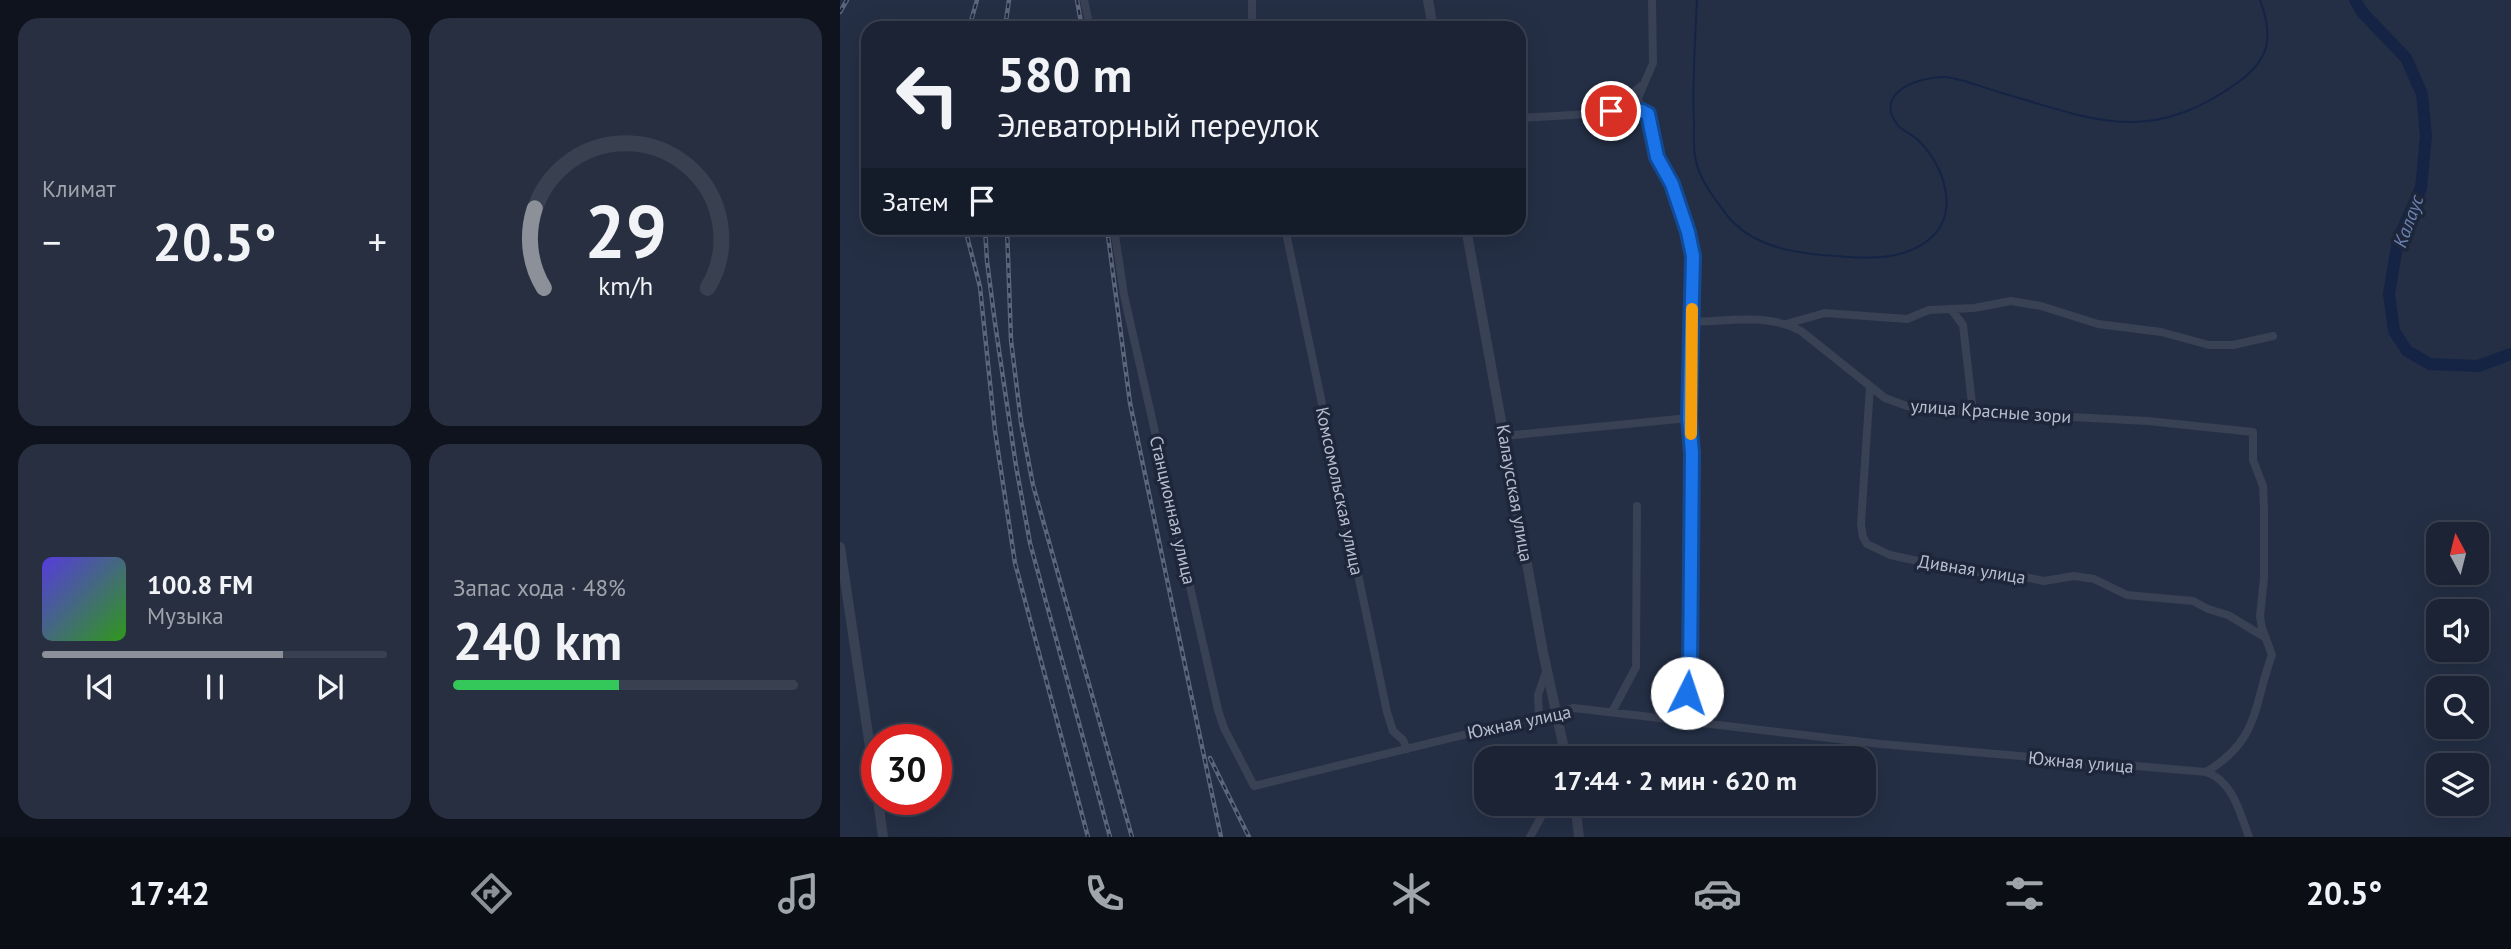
<!DOCTYPE html>
<html lang="ru">
<head>
<meta charset="utf-8">
<style>
	:root { --surface:#1b2334; --page:#282f40; --text:#f1f3f6; --muted:#a0a4ac; --line:#39404f; --accent:#8c9099 }
	body { margin:0; font-family:"PT Sans",sans-serif; background:var(--page); color:var(--text); height:100vh; display:flex; flex-direction:column; font-size:26px; white-space:nowrap }
	* { box-sizing:border-box; margin:0 }
	p { font-size:23px; color:var(--muted) }
	.icon { flex:none; width:38px; height:38px; fill:none; stroke:currentColor; stroke-width:2; stroke-linecap:round; stroke-linejoin:round }
	.map { position:relative; flex:1; overflow:hidden }
	.sheet { display:flex; flex-direction:column; gap:18px; padding:18px; background:#0f131d; width:840px }
	.sheet>* { flex:none }
	.top-card { position:absolute; left:21px; top:21px; width:665px; height:214px; border-radius:21px; box-shadow:0 7px 28px #0002,0 0 0 2px var(--line); background:#1b2334; color:var(--text); overflow:hidden }
	.needle { width:46px; rotate:353deg }
	.fabs { position:absolute; left:1586px; top:522px; display:grid; gap:14px }
	.fabs a { display:grid; place-items:center; width:63px; height:63px; border-radius:14px; background:var(--surface); box-shadow:0 7px 28px #0002,0 0 0 2px var(--line); font-size:35px }
	.speed { position:absolute; left:21px; top:724px; display:flex; gap:14px; font-size:35px; font-weight:700; text-align:center }
	.speed>* { display:grid; place-content:center; width:91px; height:91px; border-radius:50%; background:var(--surface); box-shadow:0 7px 28px #0002,0 0 0 2px var(--line); line-height:1 }
	.speed .limit { border:10px solid #d22; background:#fff; color:#111 }
	.pin { position:absolute; display:grid; place-items:center; width:60px; height:60px; color:#fff; margin:-30px; border:4px solid #fff; border-radius:50%; box-shadow:0 2px 7px #0007 }
	.me { position:absolute; width:77px; margin:-38px; rotate:4deg; stroke-linejoin:round; filter:drop-shadow(0 0 5px #0008) }
	.turn { display:flex; align-items:center; gap:24px; height:147px; padding:0 21px; font-size:32px }
	.turn .icon { width:91px; height:91px; stroke-width:2.5 }
	.turn b { display:block; font-size:49px; line-height:60px }
	.then { display:flex; align-items:center; height:66px; padding:0 21px; background:#0003; gap:14px; font-size:26px }
	.big { font-size:52px; font-weight:700; line-height:1.1 }
	.sheet .widget { flex:1; display:flex; flex-direction:column; justify-content:center; gap:10px; min-width:0; padding:0 24px; border-radius:21px; background:var(--page) }
	.sheet .dial { align-items:center; gap:0 }
	.dial svg { height:182px; overflow:visible; fill:none; stroke:var(--line); stroke-width:7; stroke-linecap:round; text-anchor:middle }
	.dial text { fill:var(--text); stroke:none }
	.song { display:flex; align-items:center; gap:21px }
	.cover { width:84px; height:84px; border-radius:10px; background:linear-gradient(135deg,hsl(250 70% 55%),hsl(110 70% 35%)) }
	.played { height:7px; border-radius:4px; background:linear-gradient(90deg,var(--accent) 70%,var(--line) 70%) }
	.keys { display:flex; justify-content:space-around; direction:ltr }
	.heat { display:flex; justify-content:space-between; align-items:center; font-size:38px; direction:ltr }
	.charge { height:10px; border-radius:5px; background:linear-gradient(90deg,#34c759 48%,var(--line) 0) }
	.sheet .tiles { flex:1; display:grid; gap:18px; grid-template-columns:repeat(2,1fr) }
	.trip { position:absolute; left:634px; top:746px; width:402px; height:70px; border-radius:21px; background:var(--surface); box-shadow:0 7px 28px #0002,0 0 0 2px var(--line); font-weight:700; line-height:70px; text-align:center }
	.menu { display:flex; height:112px; justify-content:space-around; align-items:center; background:#0b0e15; color:var(--muted) }
	.menu .icon { width:49px; height:49px }
	.menu .selected { color:var(--accent) }
	.menu b { font-size:32px; color:var(--text) }
	main { display:flex; flex:1; min-height:0 }
	.map>svg:first-child { display:block }
	.lines { fill:none; stroke-linecap:round; stroke-linejoin:round }
	.stream { stroke:#152445; stroke-width:2 }
	.river { stroke:#152445; stroke-width:12 }
	.minor { stroke:#394154; stroke-width:8 }
	.tertiary { stroke:#394154; stroke-width:10 }
	.rail-casing { stroke:#5b657c; stroke-width:4.5 }
	.rail { stroke:#1d263a; stroke-width:2; stroke-dasharray:5; stroke-linecap:butt }
	.route-casing { stroke:#114b97; stroke-width:18 }
	.route { stroke:#1a73e8; stroke-width:12 }
	.slow { stroke:#f59e0b; stroke-width:12 }
	.labels { text-anchor:middle; dominant-baseline:central; stroke-width:7; stroke-linejoin:round; paint-order:stroke }
	.street-label { font-size:18px; fill:#b6bdce; stroke:#1d263a }
	.water-label { font-size:19px; font-style:italic; fill:#6c82b0; stroke:#1d263a }
</style>
</head>
<body>
<main>
<section class="sheet">
<div class="tiles">
<div class="widget"><p>Климат</p>
<div class="heat"><a>−</a><b class="big">20.5°</b><a>+</a></div>
</div>
<div class="widget dial"><svg viewBox="0 0 100 80">
<path d="M14 69A42 42 0 1 1 86 69"/>
<path d="M14 69A42 42 0 0 1 10 34" stroke="#8c9099"/>
<text x="50" y="56" font-size="32" font-weight="700">29</text>
<text x="50" y="72" font-size="11">km/h</text>
</svg></div>
<div class="widget">
<div class="song"><i class="cover"></i><div><b>100.8 FM</b><p>Музыка</p></div></div>
<div class="played"></div>
<div class="keys"><svg class="icon" aria-label="previous" viewBox="0 0 24 24"><path d="M18 5L8 12l10 7zM5 5v14"/></svg><svg class="icon" aria-label="pause" viewBox="0 0 24 24"><path d="M8 5v14M16 5v14"/></svg><svg class="icon" aria-label="next" viewBox="0 0 24 24"><path d="M6 5l10 7-10 7zM19 5v14"/></svg></div>
</div>
<div class="widget"><p>Запас хода · 48%</p><b class="big">240 km</b><div class="charge"></div></div>
</div>
</section>
<div class="map">
<svg width="1671" height="837" viewBox="0 0 1671 837">
	<rect width="100%" height="100%" fill="#242f45"/>
	<g class="lines">
		<!-- stream -->
		<path class="stream" d="M857,0c-2,41 -5,83 -3,124 0,12 -1,26 2,37 3,15 10,26 19,38 6,8 12,18 20,25 26,25 67,30 101,32 33,3 71,5 97,-20 27,-28 9,-72 -15,-96 -6,-6 -16,-9 -21,-16 -24,-32 24,-48 48,-47 19,2 39,11 57,16 93,27 147,53 235,-10 33,-23 37,-46 23,-83"/>
		<!-- river -->
		<path class="river" d="M1515,0l7,12 44,46 16,36 4,42 -5,52 -23,52 -9,54 5,37 13,20 23,13 48,2 33,-12"/>
		<!-- minor -->
		<path class="minor" d="M244,0l6,28
			M412,0v28
			M812,0l1,63 -15,35 4,13 6,3 2,6 7,37 15,27 7,20 14,52 -4,162 3,35 -2,222 -7,46
			M771,111l30,-25
			M679,118l123,-7
			M274,228l10,67 94,415 6,18 30,58 320,-78 307,36 325,28c27,9 34,41 43,65
			M445,228l102,484 6,19 10,9 4,9
			M1111,309l12,16 10,87
			M853,322c36,-1 75,-9 108,9l84,67 22,8 27,4 214,11 105,11v28l10,26 1,23v69l-4,38 2,12 10,27c-19,51 -12,85 -66,117
			M946,324l39,-11 82,6 22,-9 45,-2 37,-7 30,5 57,18 63,8 48,13h24l40,-9
			M1030,386l-9,138 2,13 4,7 23,11 79,17h31l44,9 30,-5 20,3 33,16 66,6 15,8 20,6 38,23
			M664,436l185,-18
			M772,712l24,-45 1,-161
			M699,715l-1,-20 9,-26
			M690,837l19,-34"/>
		<!-- tertiary -->
		<path class="tertiary" d="M588,0l5,28
			M626,228l77,424 23,106
			M0,547l37,247
			M38,800l5,37
			M735,803l4,34"/>
		<!-- rail casing -->
		<g class="rail-casing">
			<path id="rail" d="M237,0l5,28
				M0,12l7,-12
				M129,28l8,-28
				M165,28l4,-28
				M125,228l15,59 15,144 20,132 73,274
				M145,228l2,33 8,62 21,143 14,77 80,294
				M167,228l4,112 10,82 12,63 99,352
				M267,228l23,175 91,434
				M370,758l39,79"/>
		</g>
		<!-- rail -->
		<use href="#rail" class="rail"/>
	</g>
	<g class="lines">
		<!-- route casing -->
		<g class="route-casing">
			<path id="route" d="M771,111h31l6,3 9,43 15,27 16,48 5,24 -4,162 3,35 -2,222 -3,18"/>
		</g>
		<!-- route -->
		<use href="#route" class="route"/>
		<!-- slow -->
		<path class="slow" d="M851,434l1,-125"/>
	</g>
	<g class="labels">
		<!-- street labels -->
		<g class="street-label">
			<text transform="translate(1151 411) rotate(4)">улица Красные зори</text>
			<text transform="translate(500 491) rotate(78)">Комсомольская улица</text>
			<text transform="translate(675 493) rotate(80)">Калаусская улица</text>
			<text transform="translate(333 510) rotate(77)">Станционная улица</text>
			<text transform="translate(1132 569) rotate(9)">Дивная улица</text>
			<text transform="translate(679 722) rotate(-12)">Южная улица</text>
			<text transform="translate(1241 762) rotate(5)">Южная улица</text>
		</g>
		<!-- water labels -->
		<g class="water-label">
			<text transform="translate(1568 221) rotate(-70)">Калаус</text>
		</g>
	</g>
</svg>
<div class="fabs">
<a><svg class="needle" viewBox="-14 -14 28 28"><path d="M0-13l5 13h-10z" fill="#e53935"/><path d="M0 13l5-13h-10z" fill="#a0a4ac"/></svg></a>
<a><svg class="icon" aria-label="sound" viewBox="0 0 24 24"><path d="M4 9h4l5-4v14l-5-4H4zM17 9q2 3 0 6"/></svg></a>
<a><svg class="icon" aria-label="search" viewBox="0 0 24 24"><circle cx="10" cy="10" r="6"/><path d="M15 15l6 6"/></svg></a>
<a><svg class="icon" aria-label="layers" viewBox="0 0 24 24"><path d="M12 4l9 5-9 5-9-5zM3 14l9 5 9-5"/></svg></a>
</div>
<div class="speed"><div class="limit">30</div></div>
<div class="pin" style="left:771px;top:111px;background:#d93025"><svg class="icon" aria-label="arrive" viewBox="0 0 24 24"><path d="M6 21V4h12l-3 4 3 4H6"/></svg></div>
<svg class="me" style="left:847px;top:693px" viewBox="-20 -20 40 40"><circle r="19" fill="#fff"/><path d="M0-13L10 11 0 6-10 11z" fill="#1a73e8"/></svg>
<div class="trip">17:44 · 2 мин · 620 m</div>
<div class="top-card">
<div class="turn"><svg class="icon" aria-label="left" viewBox="0 0 24 24"><path d="M17 20v-9H6M10 6l-5 5 5 5"/></svg><div><b>580 m</b>Элеваторный переулок</div></div>
<div class="then">Затем<svg class="icon" aria-label="arrive" viewBox="0 0 24 24"><path d="M6 21V4h12l-3 4 3 4H6"/></svg></div>
</div>
</div>
</main>
<nav class="menu">
<b>17:42</b>
<svg class="icon selected" aria-label="directions" viewBox="0 0 24 24"><path d="M12 3l9 9-9 9-9-9zM9 14v-3h6M13 9l2 2-2 2"/></svg>
<svg class="icon" aria-label="music" viewBox="0 0 24 24"><path d="M9 18V5l10-2v13"/><circle cx="6" cy="18" r="3"/><circle cx="16" cy="16" r="3"/></svg>
<svg class="icon" aria-label="phone" viewBox="0 0 24 24"><path d="M5 4h4l2 5-3 2q2 4 5 5l2-3 5 2v4C11 20 4 13 5 4z"/></svg>
<svg class="icon" aria-label="climate" viewBox="0 0 24 24"><path d="M12 3v18M4 7l16 10M4 17L20 7"/></svg>
<svg class="icon" aria-label="car" viewBox="0 0 24 24"><path d="M5 17H2v-5l4-1 3-4h7l3 4 3 1v5h-3M9 17h6M6 11h13"/><circle cx="7" cy="17" r="2"/><circle cx="17" cy="17" r="2"/></svg>
<svg class="icon" aria-label="filters" viewBox="0 0 24 24"><path d="M4 7h16M4 17h16"/><circle cx="9" cy="7" r="2"/><circle cx="15" cy="17" r="2"/></svg>
<b>20.5°</b>
</nav>
</body>
</html>
